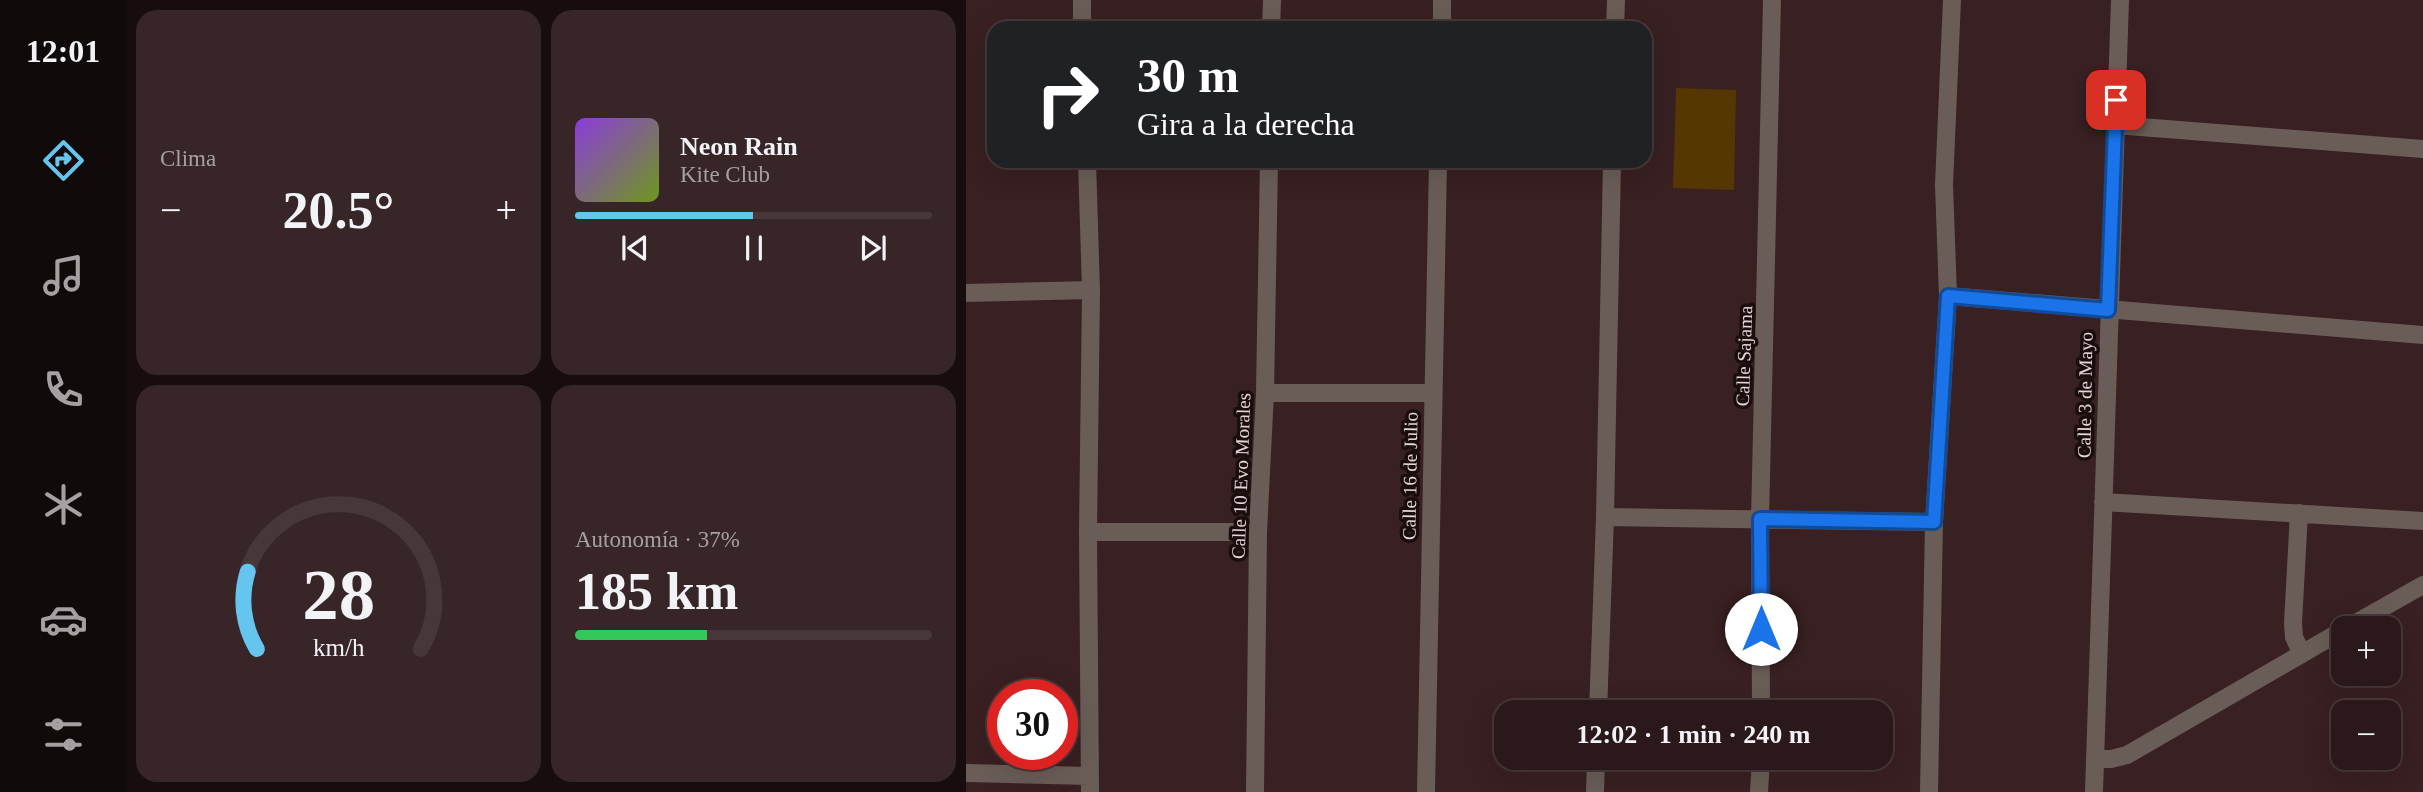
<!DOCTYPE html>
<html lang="es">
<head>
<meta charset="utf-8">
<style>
	:root { --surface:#2b181a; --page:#372527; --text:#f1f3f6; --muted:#a6a0a2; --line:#473739; --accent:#65c5ee }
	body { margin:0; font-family:"Times New Roman",serif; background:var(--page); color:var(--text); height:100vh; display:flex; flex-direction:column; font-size:26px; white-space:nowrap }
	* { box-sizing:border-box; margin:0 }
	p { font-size:23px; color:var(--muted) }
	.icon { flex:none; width:38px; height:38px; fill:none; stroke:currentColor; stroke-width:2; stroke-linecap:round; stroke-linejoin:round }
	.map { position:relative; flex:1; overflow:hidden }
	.drawer { display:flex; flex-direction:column; gap:10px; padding:10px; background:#180d0e; width:840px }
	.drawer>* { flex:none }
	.banner { position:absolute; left:21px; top:21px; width:665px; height:147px; border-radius:21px; box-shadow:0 7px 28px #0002,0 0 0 2px var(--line); background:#202124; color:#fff; overflow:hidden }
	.fabs { position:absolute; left:1365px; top:616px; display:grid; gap:14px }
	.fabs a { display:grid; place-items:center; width:70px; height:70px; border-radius:14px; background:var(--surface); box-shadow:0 7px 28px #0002,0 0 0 2px var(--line); font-size:35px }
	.speed { position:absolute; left:21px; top:679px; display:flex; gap:14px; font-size:35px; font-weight:700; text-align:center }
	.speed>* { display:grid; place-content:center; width:91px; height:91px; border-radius:50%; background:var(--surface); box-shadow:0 7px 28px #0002,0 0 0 2px var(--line); line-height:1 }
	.speed .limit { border:10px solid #d22; background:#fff; color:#111 }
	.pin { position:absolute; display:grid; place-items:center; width:60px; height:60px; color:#fff; margin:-30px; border-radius:14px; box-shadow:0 4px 10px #0006 }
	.me { position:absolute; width:77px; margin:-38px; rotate:0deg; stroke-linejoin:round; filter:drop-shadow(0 0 5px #0008) }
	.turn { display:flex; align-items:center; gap:24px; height:147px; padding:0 35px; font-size:32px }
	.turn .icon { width:91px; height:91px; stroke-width:2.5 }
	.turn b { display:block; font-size:49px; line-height:60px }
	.big { font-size:52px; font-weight:700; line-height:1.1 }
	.drawer .widget { flex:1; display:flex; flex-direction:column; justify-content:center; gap:10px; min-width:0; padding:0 24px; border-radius:21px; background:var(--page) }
	.drawer .dial { align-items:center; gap:0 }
	.dial svg { height:182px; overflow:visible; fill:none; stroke:var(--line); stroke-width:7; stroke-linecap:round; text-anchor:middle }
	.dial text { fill:var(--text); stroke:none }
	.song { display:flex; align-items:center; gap:21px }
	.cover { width:84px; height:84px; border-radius:10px; background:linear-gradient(135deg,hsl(270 70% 55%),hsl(80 70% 35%)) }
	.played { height:7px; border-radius:4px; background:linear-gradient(90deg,var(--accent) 50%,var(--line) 50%) }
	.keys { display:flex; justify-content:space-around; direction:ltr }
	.heat { display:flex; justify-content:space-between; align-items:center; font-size:38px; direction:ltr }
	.charge { height:10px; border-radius:5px; background:linear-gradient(90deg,#34c759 37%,var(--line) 0) }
	.drawer .tiles { flex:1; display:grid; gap:10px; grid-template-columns:repeat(2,1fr) }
	.trip { position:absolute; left:528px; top:700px; width:399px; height:70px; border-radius:21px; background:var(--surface); box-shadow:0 7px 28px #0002,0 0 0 2px var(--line); font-weight:700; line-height:70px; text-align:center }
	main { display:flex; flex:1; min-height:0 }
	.dock { display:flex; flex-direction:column; width:126px; justify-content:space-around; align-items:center; background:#110a0a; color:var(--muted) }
	.dock .icon { width:49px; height:49px }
	.dock .selected { color:var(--accent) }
	.dock b { font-size:32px; color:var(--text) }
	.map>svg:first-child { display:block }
	.pitch { fill:#553704 }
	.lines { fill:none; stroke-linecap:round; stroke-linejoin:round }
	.minor { stroke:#6a5d58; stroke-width:18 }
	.route-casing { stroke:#114b97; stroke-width:18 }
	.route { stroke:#1a73e8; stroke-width:12 }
	.labels { text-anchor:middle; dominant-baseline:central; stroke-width:7; stroke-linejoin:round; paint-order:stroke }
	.street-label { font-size:19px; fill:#e6d5d6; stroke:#190d0e }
</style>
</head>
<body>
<main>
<nav class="dock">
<b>12:01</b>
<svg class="icon selected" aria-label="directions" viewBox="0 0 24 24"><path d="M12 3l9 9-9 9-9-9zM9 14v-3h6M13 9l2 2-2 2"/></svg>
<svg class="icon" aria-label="music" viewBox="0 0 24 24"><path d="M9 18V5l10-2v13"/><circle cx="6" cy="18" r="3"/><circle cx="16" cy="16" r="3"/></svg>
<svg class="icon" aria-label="phone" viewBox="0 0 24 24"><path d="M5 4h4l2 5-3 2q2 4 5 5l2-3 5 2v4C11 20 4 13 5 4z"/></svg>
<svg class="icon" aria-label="climate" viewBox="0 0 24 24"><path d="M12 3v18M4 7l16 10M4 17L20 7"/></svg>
<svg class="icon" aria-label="car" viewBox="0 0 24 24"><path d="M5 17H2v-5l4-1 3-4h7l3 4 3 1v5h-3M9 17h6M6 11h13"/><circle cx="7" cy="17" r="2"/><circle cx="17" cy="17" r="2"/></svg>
<svg class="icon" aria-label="filters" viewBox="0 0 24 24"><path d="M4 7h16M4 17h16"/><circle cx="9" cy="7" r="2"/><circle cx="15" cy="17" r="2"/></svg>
</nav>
<section class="drawer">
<div class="tiles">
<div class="widget"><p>Clima</p>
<div class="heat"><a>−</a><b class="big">20.5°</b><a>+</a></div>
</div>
<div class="widget">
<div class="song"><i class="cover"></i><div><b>Neon Rain</b><p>Kite Club</p></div></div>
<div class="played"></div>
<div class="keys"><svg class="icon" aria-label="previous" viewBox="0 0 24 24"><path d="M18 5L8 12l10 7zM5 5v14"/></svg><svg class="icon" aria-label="pause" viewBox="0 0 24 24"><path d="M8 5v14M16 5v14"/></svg><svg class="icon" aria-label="next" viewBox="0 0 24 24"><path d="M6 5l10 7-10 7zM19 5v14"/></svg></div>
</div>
<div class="widget dial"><svg viewBox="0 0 100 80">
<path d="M14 69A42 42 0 1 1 86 69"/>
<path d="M14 69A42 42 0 0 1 10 35" stroke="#65c5ee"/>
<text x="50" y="56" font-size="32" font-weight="700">28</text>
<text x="50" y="72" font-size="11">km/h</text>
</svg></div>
<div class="widget"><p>Autonomía · 37%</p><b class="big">185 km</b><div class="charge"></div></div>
</div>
</section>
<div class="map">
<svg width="1457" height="792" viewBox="0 0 1457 792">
	<rect width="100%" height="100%" fill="#392022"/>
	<!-- pitch -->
	<path class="pitch" d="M710,88l60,2 -2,100 -61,-2z"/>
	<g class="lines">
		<!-- minor -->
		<path class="minor" d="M116,0v28
			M305,28l1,-28
			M476,28v-28
			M649,28l1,-28
			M1149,125l308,24
			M121,161l4,129 -3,242 2,260
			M0,293l125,-3
			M982,296l475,39
			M299,393h168
			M1137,502l320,19
			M1333,513l-6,110 1,14 8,17
			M639,517l329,5
			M122,532h170
			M1381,628l76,-43
			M632,712l7,-195 7,-356
			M795,712l-1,-193 12,-519
			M1130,759h15l16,-4 216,-125
			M0,773l124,3
			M289,792l3,-260 7,-139 4,-232
			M460,792l12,-631
			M629,792l1,-34
			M793,792l2,-34
			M963,792l5,-270 14,-226 -4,-111 8,-185
			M1128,792l26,-792"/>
	</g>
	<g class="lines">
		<!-- route casing -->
		<g class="route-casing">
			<path id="route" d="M795,629l-1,-110 174,3 14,-226 160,14 8,-210"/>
		</g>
		<!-- route -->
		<use href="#route" class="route"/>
	</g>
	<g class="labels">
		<!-- street labels -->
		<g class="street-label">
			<text transform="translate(778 356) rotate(-88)">Calle Sajama</text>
			<text transform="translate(1119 395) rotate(-89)">Calle 3 de Mayo</text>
			<text transform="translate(275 476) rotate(-88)">Calle 10 Evo Morales</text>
			<text transform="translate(444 476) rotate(-89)">Calle 16 de Julio</text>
		</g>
	</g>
</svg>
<div class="fabs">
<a>+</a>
<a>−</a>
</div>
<div class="speed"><div class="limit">30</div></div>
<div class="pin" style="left:1150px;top:100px;background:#d93025"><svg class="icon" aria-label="arrive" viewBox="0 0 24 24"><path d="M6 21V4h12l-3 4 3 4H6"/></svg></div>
<svg class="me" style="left:795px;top:629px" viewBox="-20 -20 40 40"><circle r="19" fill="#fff"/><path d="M0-13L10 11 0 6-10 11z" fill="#1a73e8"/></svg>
<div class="trip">12:02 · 1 min · 240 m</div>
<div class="banner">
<div class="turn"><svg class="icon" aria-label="right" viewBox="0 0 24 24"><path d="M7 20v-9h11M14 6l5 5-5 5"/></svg><div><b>30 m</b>Gira a la derecha</div></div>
</div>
</div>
</main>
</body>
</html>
